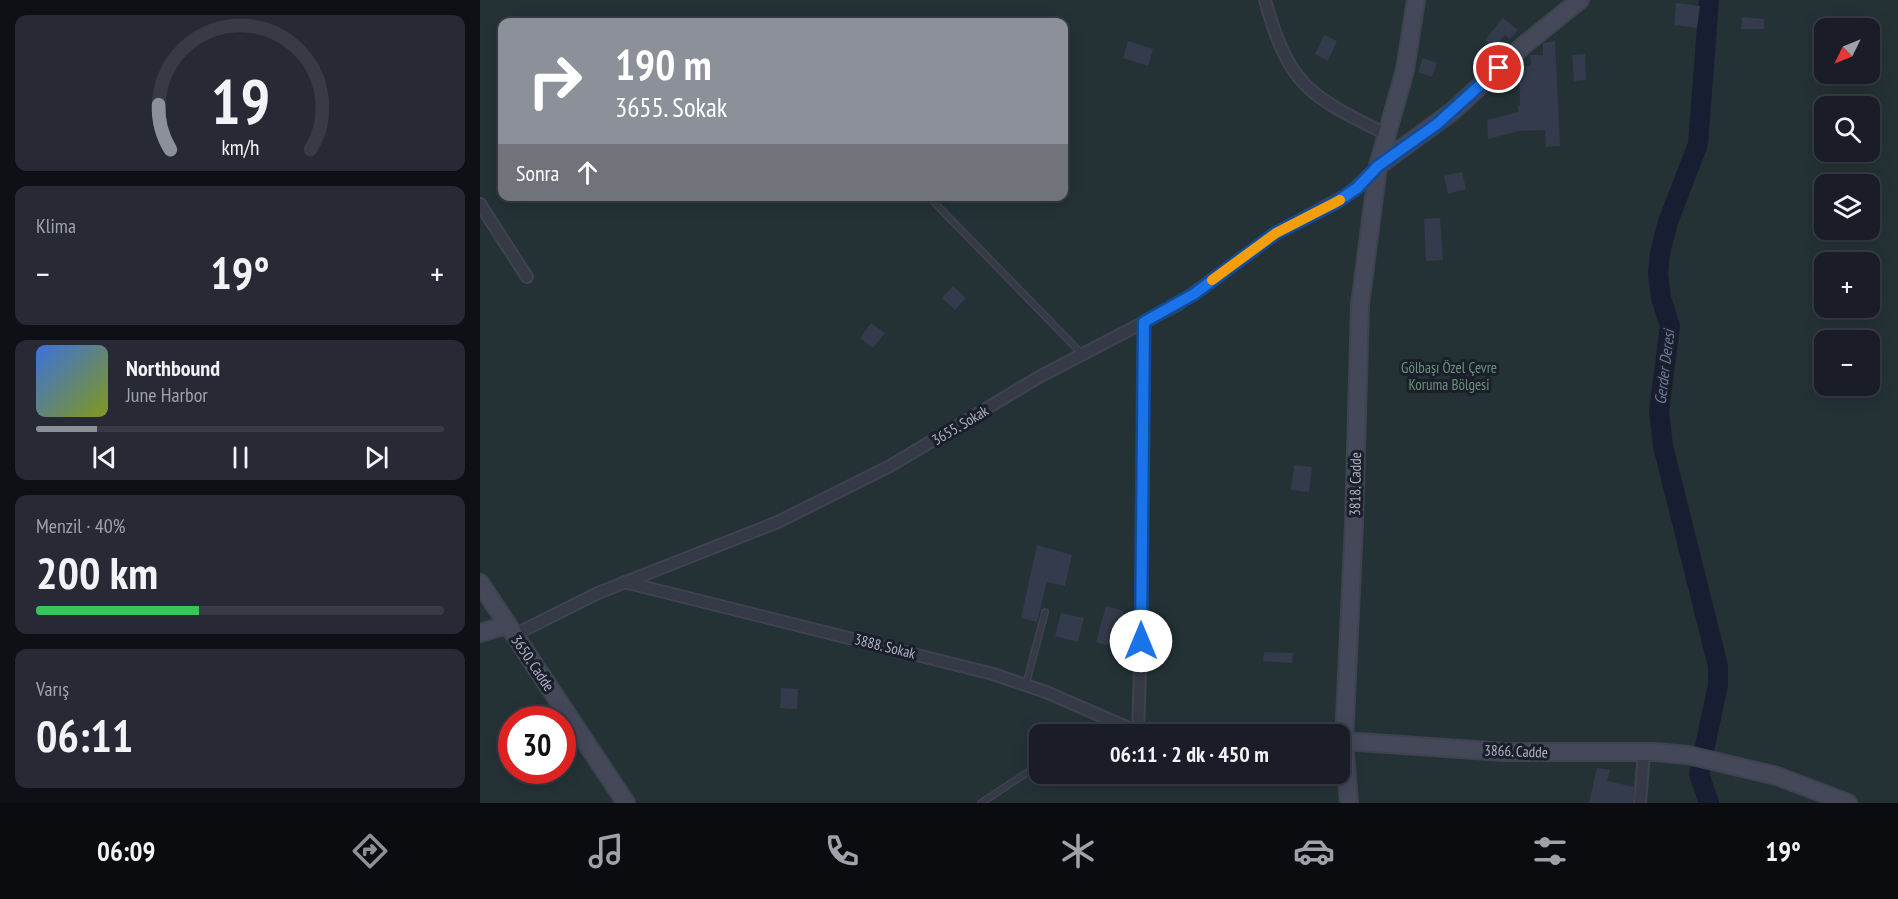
<!DOCTYPE html>
<html lang="tr">
<head>
<meta charset="utf-8">
<style>
	:root { --surface:#1a1d28; --page:#272a34; --text:#f1f3f6; --muted:#9fa2a8; --line:#383b45; --accent:#8c9099 }
	body { margin:0; font-family:"PT Sans Narrow",sans-serif; background:var(--page); color:var(--text); height:100vh; display:flex; flex-direction:column; font-size:22px; white-space:nowrap }
	* { box-sizing:border-box; margin:0 }
	p { font-size:20px; color:var(--muted) }
	.icon { flex:none; width:33px; height:33px; fill:none; stroke:currentColor; stroke-width:2; stroke-linecap:round; stroke-linejoin:round }
	.map { position:relative; flex:1; overflow:hidden }
	.sheet { display:flex; flex-direction:column; gap:15px; padding:15px; background:#0e1016; width:480px }
	.sheet>* { flex:none }
	.top-card { position:absolute; left:18px; top:18px; width:570px; height:183px; border-radius:12px; box-shadow:0 3px 15px #0003,0 0 0 2px var(--line); background:#8c9099; color:#fff; overflow:hidden }
	.needle { width:39px; rotate:227deg }
	.buttons { position:absolute; left:1334px; top:18px; display:grid; gap:12px }
	.buttons a { display:grid; place-items:center; width:66px; height:66px; border-radius:12px; background:var(--surface); box-shadow:0 3px 15px #0003,0 0 0 2px var(--line); font-size:30px }
	.speed { position:absolute; left:18px; top:706px; display:flex; gap:12px; font-size:30px; font-weight:700; text-align:center }
	.speed>* { display:grid; place-content:center; width:78px; height:78px; border-radius:50%; background:var(--surface); box-shadow:0 3px 15px #0003,0 0 0 2px var(--line); line-height:1 }
	.speed .limit { border:9px solid #d22; background:#fff; color:#111 }
	.pin { position:absolute; display:grid; place-items:center; width:51px; height:51px; color:#fff; margin:-26px; border:3px solid #fff; border-radius:50%; box-shadow:0 2px 6px #0007 }
	.me { position:absolute; width:66px; margin:-33px; rotate:0deg; stroke-linejoin:round; filter:drop-shadow(0 0 4px #0008) }
	.turn { display:flex; align-items:center; gap:21px; height:126px; padding:0 18px; font-size:27px }
	.turn .icon { width:78px; height:78px; stroke-width:2.5 }
	.turn b { display:block; font-size:42px; line-height:51px }
	.then { display:flex; align-items:center; height:57px; padding:0 18px; background:#0003; gap:12px; font-size:22px }
	.big { font-size:45px; font-weight:600; line-height:1.1 }
	.sheet .card { flex:1; display:flex; flex-direction:column; justify-content:center; gap:9px; min-width:0; padding:0 21px; border-radius:12px; background:var(--page) }
	.sheet .dial { align-items:center; gap:0 }
	.dial svg { height:156px; overflow:visible; fill:none; stroke:var(--line); stroke-width:7; stroke-linecap:round; text-anchor:middle }
	.dial text { fill:var(--text); stroke:none }
	.song { display:flex; align-items:center; gap:18px }
	.cover { width:72px; height:72px; border-radius:9px; background:linear-gradient(135deg,hsl(220 70% 55%),hsl(70 70% 35%)) }
	.played { height:6px; border-radius:3px; background:linear-gradient(90deg,var(--accent) 15%,var(--line) 15%) }
	.keys { display:flex; justify-content:space-around; direction:ltr }
	.heat { display:flex; justify-content:space-between; align-items:center; font-size:33px; direction:ltr }
	.charge { height:9px; border-radius:4px; background:linear-gradient(90deg,#34c759 40%,var(--line) 0) }
	.trip { position:absolute; left:549px; top:724px; width:321px; height:60px; border-radius:12px; background:var(--surface); box-shadow:0 3px 15px #0003,0 0 0 2px var(--line); font-weight:600; line-height:60px; text-align:center }
	.menu { display:flex; height:96px; justify-content:space-around; align-items:center; background:#0a0c10; color:var(--muted) }
	.menu .icon { width:42px; height:42px }
	.menu .selected { color:var(--accent) }
	.menu b { font-size:27px; color:var(--text) }
	main { display:flex; flex:1; min-height:0 }
	.map>svg:first-child { display:block }
	.green { fill:#243236; fill-rule:evenodd }
	.lines { fill:none; stroke-linecap:round; stroke-linejoin:round }
	.river { stroke:#171e32; stroke-width:20 }
	.building { fill:#343b4c }
	.lane-casing { stroke:#3f4350; stroke-width:8 }
	.street-casing { stroke:#3f4350; stroke-width:14 }
	.secondary-casing { stroke:#3f4350; stroke-width:20 }
	.lane { stroke:#353a46; stroke-width:5 }
	.street { stroke:#353a46; stroke-width:10 }
	.secondary { stroke:#444859; stroke-width:16 }
	.route-casing { stroke:#114b97; stroke-width:15 }
	.route { stroke:#1a73e8; stroke-width:10 }
	.slow { stroke:#f59e0b; stroke-width:10 }
	.labels { text-anchor:middle; dominant-baseline:central; stroke-width:6; stroke-linejoin:round; paint-order:stroke }
	.park-label { font-size:15px; fill:#699178; stroke:#1b1f2b }
	.street-label { font-size:15px; fill:#b0b4c3; stroke:#1b1f2b }
	.water-label { font-size:16px; font-style:italic; fill:#6b7a9f; stroke:#1b1f2b }
</style>
</head>
<body>
<main>
<section class="sheet">
<div class="card dial"><svg viewBox="0 0 100 80">
<path d="M14 69A42 42 0 1 1 86 69"/>
<path d="M14 69A42 42 0 0 1 8 46" stroke="#8c9099"/>
<text x="50" y="56" font-size="32" font-weight="700">19</text>
<text x="50" y="72" font-size="11">km/h</text>
</svg></div>
<div class="card"><p>Klima</p>
<div class="heat"><a>−</a><b class="big">19°</b><a>+</a></div>
</div>
<div class="card">
<div class="song"><i class="cover"></i><div><b>Northbound</b><p>June Harbor</p></div></div>
<div class="played"></div>
<div class="keys"><svg class="icon" aria-label="previous" viewBox="0 0 24 24"><path d="M18 5L8 12l10 7zM5 5v14"/></svg><svg class="icon" aria-label="pause" viewBox="0 0 24 24"><path d="M8 5v14M16 5v14"/></svg><svg class="icon" aria-label="next" viewBox="0 0 24 24"><path d="M6 5l10 7-10 7zM19 5v14"/></svg></div>
</div>
<div class="card"><p>Menzil · 40%</p><b class="big">200 km</b><div class="charge"></div></div>
<div class="card"><p>Varış</p><b class="big">06:11</b></div>
</section>
<div class="map">
<svg width="1418" height="803" viewBox="0 0 1418 803">
	<rect width="100%" height="100%" fill="#222735"/>
	<!-- green -->
	<path class="green" d="M0,0h1418v803h-1418zM22,22h562v174h-562zM1344,28h45v46h-45zM1344,106h45v46h-45zM1344,184h45v46h-45zM1344,262h45v46h-45zM1344,340h45v46h-45zM32,720h50v51h-50zM560,735h300v39h-300z"/>
	<g class="lines">
		<!-- river -->
		<path class="river" d="M1229,0l-11,144 -30,78 -8,31 -2,21 3,24 9,28 -11,85 4,35 55,220v19l-19,89 10,29"/>
	</g>
	<!-- building -->
	<path class="building" d="M1196,3l24,3 -3,22 -23,-3z
		M1262,17l22,2v10h-23z
		M1023,18l15,12 -8,9 -5,-4 -11,13 -9,-8z
		M844,35l13,6 -9,20 -13,-7z
		M648,41l25,8 -5,17 -25,-8z
		M1075,41l5,105 -14,1 -1,-17 -26,1 -31,8 -1,-19 31,-8v-6h2l-1,-39 12,-1 -1,-11h13v-12z
		M1105,54l1,26 -12,1 -2,-26z
		M943,58l14,5 -5,14 -14,-5z
		M982,172l4,17 -18,5 -4,-18z
		M960,218l3,42 -17,1 -2,-42z
		M473,286l13,12 -11,12 -13,-12z
		M391,323l14,10 -12,15 -13,-10z
		M814,465l18,2 -3,25 -18,-2z
		M557,545l35,10 -7,31 -18,-4 -10,40 -16,-4z
		M626,606l18,5 -9,36 -19,-5z
		M581,613l23,5 -6,24 -23,-6z
		M784,652l29,1 -1,10 -29,-2z
		M301,688l17,1 -1,20 -17,-1z
		M1117,768l13,2 -3,11 27,6 -1,16h-44z"/>
	<g class="lines">
		<!-- lane casing -->
		<g class="lane-casing">
			<path id="lane" d="M448,196l154,158
				M546,684l19,-72
				M611,735l19,-14
				M501,803l59,-39"/>
		</g>
		<!-- street casing -->
		<g class="street-casing">
			<path id="street" d="M785,0c24,87 45,96 121,134
				M0,204l47,73
				M664,322l-3,319 -3,91 10,3
				M144,582l369,92 53,18 92,40
				M34,635l84,-42 180,-71 112,-56 149,-89 138,-72 99,-72 72,-39 30,-28
				M1160,803l4,-51"/>
		</g>
		<!-- secondary casing -->
		<g class="secondary-casing">
			<path id="secondary" d="M898,166l75,-55 71,-66 56,-45
				M0,583l146,220
				M0,633l27,-8
				M864,741l160,11h151l33,3 89,21 71,27
				M869,803l-5,-62 10,-217 6,-219 18,-139 27,-96 11,-70"/>
		</g>
		<!-- lane -->
		<use href="#lane" class="lane"/>
		<!-- street -->
		<use href="#street" class="street"/>
		<!-- secondary -->
		<use href="#secondary" class="secondary"/>
	</g>
	<g class="lines">
		<!-- route casing -->
		<g class="route-casing">
			<path id="route" d="M661,641l3,-319 50,-28 82,-61 59,-30 22,-15 21,-22 59,-42 62,-56"/>
		</g>
		<!-- route -->
		<use href="#route" class="route"/>
		<!-- slow -->
		<path class="slow" d="M732,280l64,-47 64,-33"/>
	</g>
	<g class="labels">
		<!-- park labels -->
		<g class="park-label">
			<text x="969" y="367">Gölbaşı Özel Çevre<tspan x="969" dy="17">Koruma Bölgesi</tspan></text>
		</g>
		<!-- street labels -->
		<g class="street-label">
			<text transform="translate(480 425) rotate(-31)">3655. Sokak</text>
			<text transform="translate(875 484) rotate(-89)">3818. Cadde</text>
			<text transform="translate(405 646) rotate(14)">3888. Sokak</text>
			<text transform="translate(53 663) rotate(56)">3650. Cadde</text>
			<text transform="translate(1036 751) rotate(2)">3866. Cadde</text>
		</g>
		<!-- water labels -->
		<g class="water-label">
			<text transform="translate(1184 367) rotate(-83)">Gerder Deresi</text>
		</g>
	</g>
</svg>
<div class="buttons">
<a><svg class="needle" viewBox="-14 -14 28 28"><path d="M0-13l5 13h-10z" fill="#e53935"/><path d="M0 13l5-13h-10z" fill="#9fa2a8"/></svg></a>
<a><svg class="icon" aria-label="search" viewBox="0 0 24 24"><circle cx="10" cy="10" r="6"/><path d="M15 15l6 6"/></svg></a>
<a><svg class="icon" aria-label="layers" viewBox="0 0 24 24"><path d="M12 4l9 5-9 5-9-5zM3 14l9 5 9-5"/></svg></a>
<a>+</a>
<a>−</a>
</div>
<div class="speed"><div class="limit">30</div></div>
<div class="pin" style="left:1019px;top:68px;background:#d93025"><svg class="icon" aria-label="arrive" viewBox="0 0 24 24"><path d="M6 21V4h12l-3 4 3 4H6"/></svg></div>
<svg class="me" style="left:661px;top:641px" viewBox="-20 -20 40 40"><circle r="19" fill="#fff"/><path d="M0-13L10 11 0 6-10 11z" fill="#1a73e8"/></svg>
<div class="trip">06:11 · 2 dk · 450 m</div>
<div class="top-card">
<div class="turn"><svg class="icon" aria-label="right" viewBox="0 0 24 24"><path d="M7 20v-9h11M14 6l5 5-5 5"/></svg><div><b>190 m</b>3655. Sokak</div></div>
<div class="then">Sonra<svg class="icon" aria-label="ahead" viewBox="0 0 24 24"><path d="M12 20V5M6 11l6-6 6 6"/></svg></div>
</div>
</div>
</main>
<nav class="menu">
<b>06:09</b>
<svg class="icon selected" aria-label="directions" viewBox="0 0 24 24"><path d="M12 3l9 9-9 9-9-9zM9 14v-3h6M13 9l2 2-2 2"/></svg>
<svg class="icon" aria-label="music" viewBox="0 0 24 24"><path d="M9 18V5l10-2v13"/><circle cx="6" cy="18" r="3"/><circle cx="16" cy="16" r="3"/></svg>
<svg class="icon" aria-label="phone" viewBox="0 0 24 24"><path d="M5 4h4l2 5-3 2q2 4 5 5l2-3 5 2v4C11 20 4 13 5 4z"/></svg>
<svg class="icon" aria-label="climate" viewBox="0 0 24 24"><path d="M12 3v18M4 7l16 10M4 17L20 7"/></svg>
<svg class="icon" aria-label="car" viewBox="0 0 24 24"><path d="M5 17H2v-5l4-1 3-4h7l3 4 3 1v5h-3M9 17h6M6 11h13"/><circle cx="7" cy="17" r="2"/><circle cx="17" cy="17" r="2"/></svg>
<svg class="icon" aria-label="filters" viewBox="0 0 24 24"><path d="M4 7h16M4 17h16"/><circle cx="9" cy="7" r="2"/><circle cx="15" cy="17" r="2"/></svg>
<b>19°</b>
</nav>
</body>
</html>
